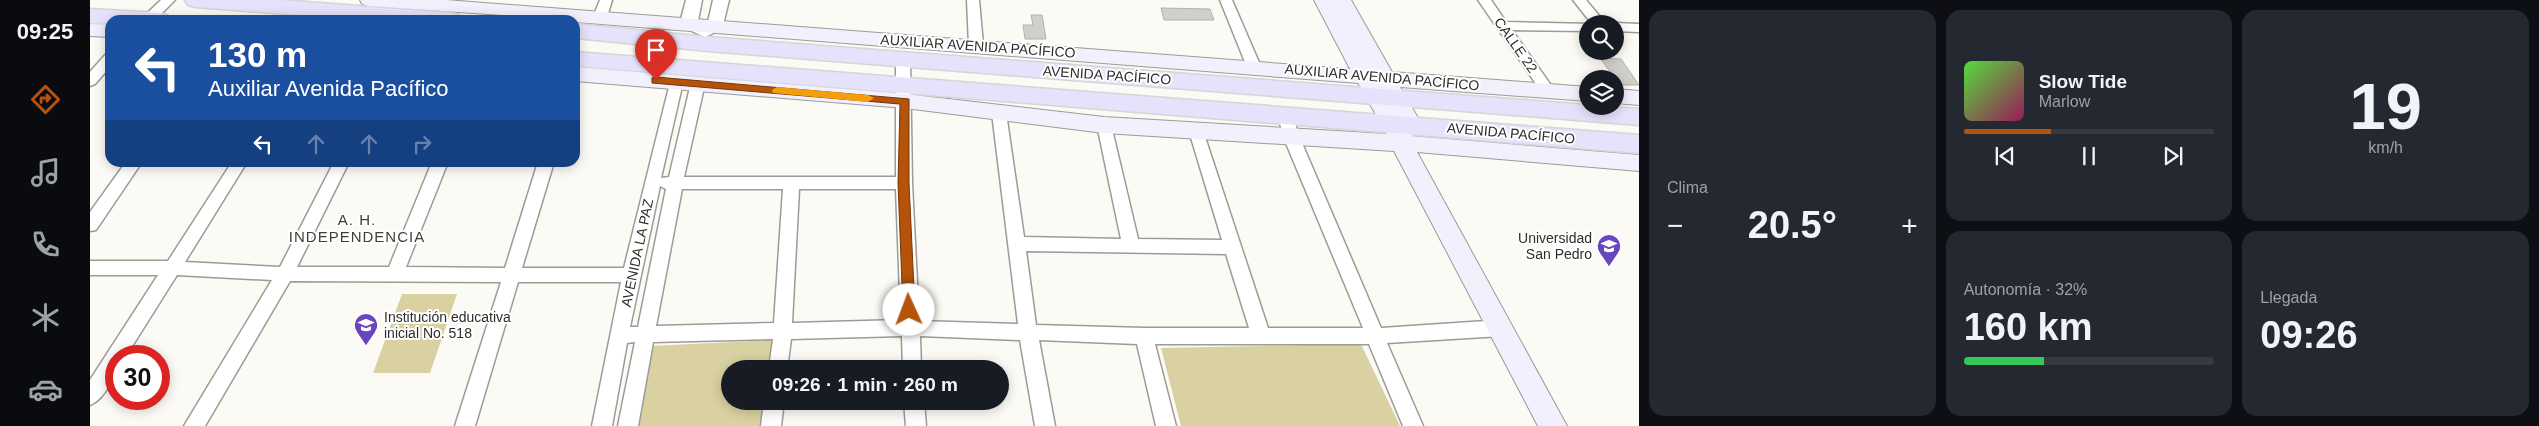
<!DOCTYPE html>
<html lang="es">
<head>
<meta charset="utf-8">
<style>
	:root { --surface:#171b24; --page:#242831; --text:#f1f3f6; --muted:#9ea1a6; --line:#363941; --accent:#b45309 }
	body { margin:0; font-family:Helvetica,sans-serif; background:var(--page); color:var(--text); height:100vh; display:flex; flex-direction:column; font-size:19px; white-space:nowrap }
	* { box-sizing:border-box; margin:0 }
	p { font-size:16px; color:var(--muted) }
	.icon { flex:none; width:28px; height:28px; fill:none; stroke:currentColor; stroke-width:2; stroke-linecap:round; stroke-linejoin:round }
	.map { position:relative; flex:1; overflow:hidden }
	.sheet { display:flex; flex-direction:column; gap:10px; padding:10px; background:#0d0f14; width:900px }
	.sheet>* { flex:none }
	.banner { position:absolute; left:15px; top:15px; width:475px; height:152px; border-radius:15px; box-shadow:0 2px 12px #0003; background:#1a4fa0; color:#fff; overflow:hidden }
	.buttons { position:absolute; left:1489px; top:15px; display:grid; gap:10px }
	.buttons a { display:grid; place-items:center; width:45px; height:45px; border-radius:50%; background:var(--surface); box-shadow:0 2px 12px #0003; font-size:25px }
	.speed { position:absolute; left:15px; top:345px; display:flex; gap:10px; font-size:25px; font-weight:700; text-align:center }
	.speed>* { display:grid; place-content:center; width:65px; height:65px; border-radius:50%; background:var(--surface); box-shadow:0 2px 12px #0003; line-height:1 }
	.speed .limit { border:8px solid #d22; background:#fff; color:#111 }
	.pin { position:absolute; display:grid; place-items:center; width:42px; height:42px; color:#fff; margin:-51px -21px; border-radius:50% 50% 50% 0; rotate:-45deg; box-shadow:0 0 5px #0007 }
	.pin .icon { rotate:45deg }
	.me { position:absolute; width:55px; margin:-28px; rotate:358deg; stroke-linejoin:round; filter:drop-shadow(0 0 4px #0008) }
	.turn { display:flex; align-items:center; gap:18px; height:105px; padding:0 20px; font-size:22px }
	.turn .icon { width:65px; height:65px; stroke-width:2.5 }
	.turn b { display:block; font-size:35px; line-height:42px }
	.lanes { display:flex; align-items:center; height:48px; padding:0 20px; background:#0003; justify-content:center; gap:25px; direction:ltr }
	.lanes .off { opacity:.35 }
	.big { font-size:38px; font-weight:700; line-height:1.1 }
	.sheet .card { flex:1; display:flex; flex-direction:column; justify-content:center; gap:8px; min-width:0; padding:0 18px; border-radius:15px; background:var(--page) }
	.sheet .dial { align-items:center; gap:0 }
	.dial b { font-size:65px; line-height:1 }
	.song { display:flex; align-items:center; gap:15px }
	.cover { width:60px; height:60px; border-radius:8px; background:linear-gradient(135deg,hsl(110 70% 55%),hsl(330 70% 35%)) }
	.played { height:5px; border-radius:2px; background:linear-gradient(90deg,var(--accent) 35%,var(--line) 35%) }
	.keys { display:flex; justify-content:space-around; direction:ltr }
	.heat { display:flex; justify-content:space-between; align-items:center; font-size:28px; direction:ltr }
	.charge { height:8px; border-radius:4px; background:linear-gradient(90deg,#34c759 32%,var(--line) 0) }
	.sheet .tiles { flex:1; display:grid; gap:10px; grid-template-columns:repeat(3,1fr) }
	.card:first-child { grid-row:span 2 }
	.trip { position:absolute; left:631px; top:360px; width:288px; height:50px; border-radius:25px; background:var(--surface); box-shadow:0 2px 12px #0003; font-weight:700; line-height:50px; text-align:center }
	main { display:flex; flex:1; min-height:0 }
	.dock { display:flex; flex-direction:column; width:90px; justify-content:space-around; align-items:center; background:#090b0e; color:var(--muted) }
	.dock .icon { width:35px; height:35px }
	.dock .selected { color:var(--accent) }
	.dock b { font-size:22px; color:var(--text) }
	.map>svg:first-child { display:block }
	.green { fill:#d9d1a2 }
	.building { fill:#d0cfc9; stroke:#b2b1ac }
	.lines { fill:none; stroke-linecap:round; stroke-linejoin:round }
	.minor-casing { stroke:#9c9b96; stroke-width:3 }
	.tertiary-casing { stroke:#9c9b96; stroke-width:3 }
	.secondary-casing { stroke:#9c9b96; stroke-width:2 }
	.primary-casing { stroke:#d5d5d5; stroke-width:3 }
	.minor { fill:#fff; fill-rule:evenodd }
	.tertiary { fill:#fff; fill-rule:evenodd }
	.secondary { fill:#f2f0fd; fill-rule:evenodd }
	.primary { fill:#e5e2fb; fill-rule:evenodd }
	.route { fill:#b45309; stroke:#753606 }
	.slow { fill:#f59e0b }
	.labels { text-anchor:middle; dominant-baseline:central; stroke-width:4; stroke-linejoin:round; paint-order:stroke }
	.street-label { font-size:14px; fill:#2d2d2b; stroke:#fff }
	.poi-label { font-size:14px; fill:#2d2d2b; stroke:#fff; text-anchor:end }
	.neighbourhood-label { font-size:15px; letter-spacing:1px; fill:#403f3a; stroke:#fff }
</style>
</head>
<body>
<main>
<nav class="dock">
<b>09:25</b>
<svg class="icon selected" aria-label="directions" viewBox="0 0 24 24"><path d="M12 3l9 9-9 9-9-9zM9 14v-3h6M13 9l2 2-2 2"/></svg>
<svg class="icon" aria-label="music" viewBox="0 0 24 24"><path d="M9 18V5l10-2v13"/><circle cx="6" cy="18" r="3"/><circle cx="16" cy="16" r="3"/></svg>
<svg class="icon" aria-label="phone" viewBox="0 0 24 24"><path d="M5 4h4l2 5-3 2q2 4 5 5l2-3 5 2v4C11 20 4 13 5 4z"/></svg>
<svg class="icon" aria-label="climate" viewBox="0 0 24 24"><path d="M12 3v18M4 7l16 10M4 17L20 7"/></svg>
<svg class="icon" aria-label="car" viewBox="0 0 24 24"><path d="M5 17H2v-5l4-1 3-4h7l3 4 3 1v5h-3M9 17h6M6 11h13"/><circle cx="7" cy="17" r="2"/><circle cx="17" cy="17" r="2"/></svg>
</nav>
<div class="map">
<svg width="1549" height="426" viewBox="0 0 1549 426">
	<rect width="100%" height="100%" fill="#fbfaf5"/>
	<!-- green -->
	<path class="green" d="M312,294h55l-27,79h-57z
		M684,340l-2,29h-42v32h39l-2,25h-131l14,-80z
		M1271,344l39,82h-219l-20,-78z"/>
	<!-- building -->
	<path class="building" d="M1071,8l49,1 4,11h-50z
		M941,15h11l4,24h-21l-2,-14h10z
		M1510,58l21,1 18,26h-19z"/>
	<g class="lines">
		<!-- minor casing -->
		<g class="minor-casing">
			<path id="minor" d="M71,0h14l-20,20h-15z
				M510,0h12l-5,17 -7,4 -7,-4z
				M877,0h12l4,45 -7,4 -7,-4z
				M1130,0h12l29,67 -2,3h-10l-2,-3z
				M1388,0h13l15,22 86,2 -19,-24h13l20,24h-18v7l-76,-1 43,61 -7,5 -5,-2z
				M1525,23l24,1v8l-24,-1v-7h-4z
				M20,53v14l-15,17 -5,2v-14l15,-17z
				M813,54l7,5 2,124 7,138 99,3 -26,-211 7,-5 7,5 18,124 97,2 -24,-114 2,-4h10l2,4 27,114 84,1 -33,-109 2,-4h10l2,4 65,197h95l-80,-192 -5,-22 7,-5 7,5 7,22 82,192 120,-8 6,3 3,5 -3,5 -6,3 -114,7 36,83h-20l-34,-82h-214l21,82h-20l-19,-82 -98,-4 16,86h-20l-15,-86 -100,-4 1,33h-18l-1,-33 -111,3 -4,30h-18l4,-30 -120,3 -15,84h-20l17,-84 -8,1 -15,83h-20l29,-144h-103l-43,144h-20l46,-144 -211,-1 -85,145h-21l88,-146 -95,-5 -51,81h-10c0,17 -9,42 -26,49v-25l68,-105h-68v-14h78l64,-99h15l-62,100 95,5 54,-105h15l-52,105h92l43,-105h16l-42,105 99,1 33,-106h16l-32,106h102l47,-189 5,-2 7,5 -22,96 8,-1 22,-94 7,-5 7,5 -21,94h212v-118zM570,186l6,3 -28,138h-8zM592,189h101l-9,134 -118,3zM709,189h97l5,131 -109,3zM936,251l200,3 23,74h-105l-108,-3z
				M36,162h16l-46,68 -6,1v-19z
				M674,401h20l-3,25h-20z
				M814,401h20l2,25h-20z"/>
		</g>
		<!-- tertiary casing -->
		<g class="tertiary-casing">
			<path id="tertiary" d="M596,0h16l-4,21 7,3 3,-2 5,-22h16l-7,29 -17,8 -22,-10 -3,-4z"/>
		</g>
		<!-- secondary casing -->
		<g class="secondary-casing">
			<path id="secondary" d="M270,0h86l904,69 -36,-69h37l41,72 196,15v14l-188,-14 22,38 -11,11 228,19v16l-222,-19 150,274h-29l-144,-275 -290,-18 -199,-25 -330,-27v-14l330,27 199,23 283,17 -29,-51 -783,-61v-2l-206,-14 -7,-2z
				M0,24l20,1v12l-20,-1z
				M1525,89l24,2v14l-24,-2z"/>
		</g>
		<!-- primary casing -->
		<g class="primary-casing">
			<path id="primary" d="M95,0h95l171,13 8,2 3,5h-97l-170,-13 -7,-2z
				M0,9l69,4 8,2 3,5h-60v4l-20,-1z
				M485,24l133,13 931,72v16l-931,-74 -133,-13z
				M485,52l1064,83v18l-1064,-87z"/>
		</g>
		<!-- minor -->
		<use href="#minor" class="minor"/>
		<!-- tertiary -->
		<use href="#tertiary" class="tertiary"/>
		<!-- secondary -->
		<use href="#secondary" class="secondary"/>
		<!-- primary -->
		<use href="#primary" class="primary"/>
	</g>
	<!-- route -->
	<path class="route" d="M566,77l253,22v84l6,127 -2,4h-9l-1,-4 -5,-127 2,-79 -248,-21v-5z"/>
	<!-- slow -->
	<path class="slow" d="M687,87l91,8 6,3 -6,4 -95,-9 -1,-3z"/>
	<!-- icons -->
	<defs>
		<g id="university-pin" transform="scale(1.25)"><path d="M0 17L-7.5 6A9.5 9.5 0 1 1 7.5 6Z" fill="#6946be" stroke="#fff"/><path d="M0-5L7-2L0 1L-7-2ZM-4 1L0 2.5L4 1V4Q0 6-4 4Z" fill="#fff"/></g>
		<g id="school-pin" transform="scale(1.25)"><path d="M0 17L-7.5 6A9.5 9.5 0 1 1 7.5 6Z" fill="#6946be" stroke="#fff"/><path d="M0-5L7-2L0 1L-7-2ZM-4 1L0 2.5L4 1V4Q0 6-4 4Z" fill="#fff"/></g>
	</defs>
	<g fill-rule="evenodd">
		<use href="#university-pin" x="1519" y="246"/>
		<use href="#school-pin" x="276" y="325"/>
	</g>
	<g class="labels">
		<!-- street labels -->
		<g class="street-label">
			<text transform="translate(1426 45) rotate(55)">CALLE 22</text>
			<text transform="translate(888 46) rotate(4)">AUXILIAR AVENIDA PACÍFICO</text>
			<text transform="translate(1017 75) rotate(4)">AVENIDA PACÍFICO</text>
			<text transform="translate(1292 77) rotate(5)">AUXILIAR AVENIDA PACÍFICO</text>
			<text transform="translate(1421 133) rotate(5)">AVENIDA PACÍFICO</text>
			<text transform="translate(547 253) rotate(-78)">AVENIDA LA PAZ</text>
		</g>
		<!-- poi labels -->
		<g class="poi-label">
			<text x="1502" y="238">Universidad<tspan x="1502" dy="16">San Pedro</tspan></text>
			<text x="294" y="317" text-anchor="start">Institución educativa<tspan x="294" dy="16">inicial No. 518</tspan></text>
		</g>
		<!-- neighbourhood labels -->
		<g class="neighbourhood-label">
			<text x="267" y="219">A. H.<tspan x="267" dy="17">INDEPENDENCIA</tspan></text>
		</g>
	</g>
</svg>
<div class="buttons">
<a><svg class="icon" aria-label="search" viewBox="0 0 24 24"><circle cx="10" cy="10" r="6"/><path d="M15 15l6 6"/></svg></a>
<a><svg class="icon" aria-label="layers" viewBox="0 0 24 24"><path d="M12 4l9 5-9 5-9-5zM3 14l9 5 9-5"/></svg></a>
</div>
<div class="speed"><div class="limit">30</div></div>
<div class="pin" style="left:566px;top:80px;background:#d93025"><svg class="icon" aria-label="arrive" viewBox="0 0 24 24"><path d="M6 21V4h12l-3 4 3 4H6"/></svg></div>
<svg class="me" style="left:819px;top:310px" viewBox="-20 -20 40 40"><circle r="19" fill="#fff"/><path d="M0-13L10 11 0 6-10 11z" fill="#b45309"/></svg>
<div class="trip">09:26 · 1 min · 260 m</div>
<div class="banner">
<div class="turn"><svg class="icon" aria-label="left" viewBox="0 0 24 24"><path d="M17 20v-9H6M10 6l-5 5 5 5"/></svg><div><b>130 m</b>Auxiliar Avenida Pacífico</div></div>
<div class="lanes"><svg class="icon" aria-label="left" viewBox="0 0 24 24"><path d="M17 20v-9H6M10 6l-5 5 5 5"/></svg><svg class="icon off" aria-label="ahead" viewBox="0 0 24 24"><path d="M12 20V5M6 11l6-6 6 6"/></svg><svg class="icon off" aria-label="ahead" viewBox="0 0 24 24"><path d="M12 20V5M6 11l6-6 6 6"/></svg><svg class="icon off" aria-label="right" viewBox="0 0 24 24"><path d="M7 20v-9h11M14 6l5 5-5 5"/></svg></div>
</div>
</div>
<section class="sheet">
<div class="tiles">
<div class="card"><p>Clima</p>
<div class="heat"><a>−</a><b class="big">20.5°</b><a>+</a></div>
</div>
<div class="card">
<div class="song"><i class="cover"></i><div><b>Slow Tide</b><p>Marlow</p></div></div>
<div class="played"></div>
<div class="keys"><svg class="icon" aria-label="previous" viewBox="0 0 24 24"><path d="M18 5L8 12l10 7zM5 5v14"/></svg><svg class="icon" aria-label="pause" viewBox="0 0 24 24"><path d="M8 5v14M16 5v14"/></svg><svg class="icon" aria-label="next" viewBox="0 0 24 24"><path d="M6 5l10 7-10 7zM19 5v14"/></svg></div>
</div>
<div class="card dial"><b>19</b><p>km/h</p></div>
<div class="card"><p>Autonomía · 32%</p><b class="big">160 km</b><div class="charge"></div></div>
<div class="card"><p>Llegada</p><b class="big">09:26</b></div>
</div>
</section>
</main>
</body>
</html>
